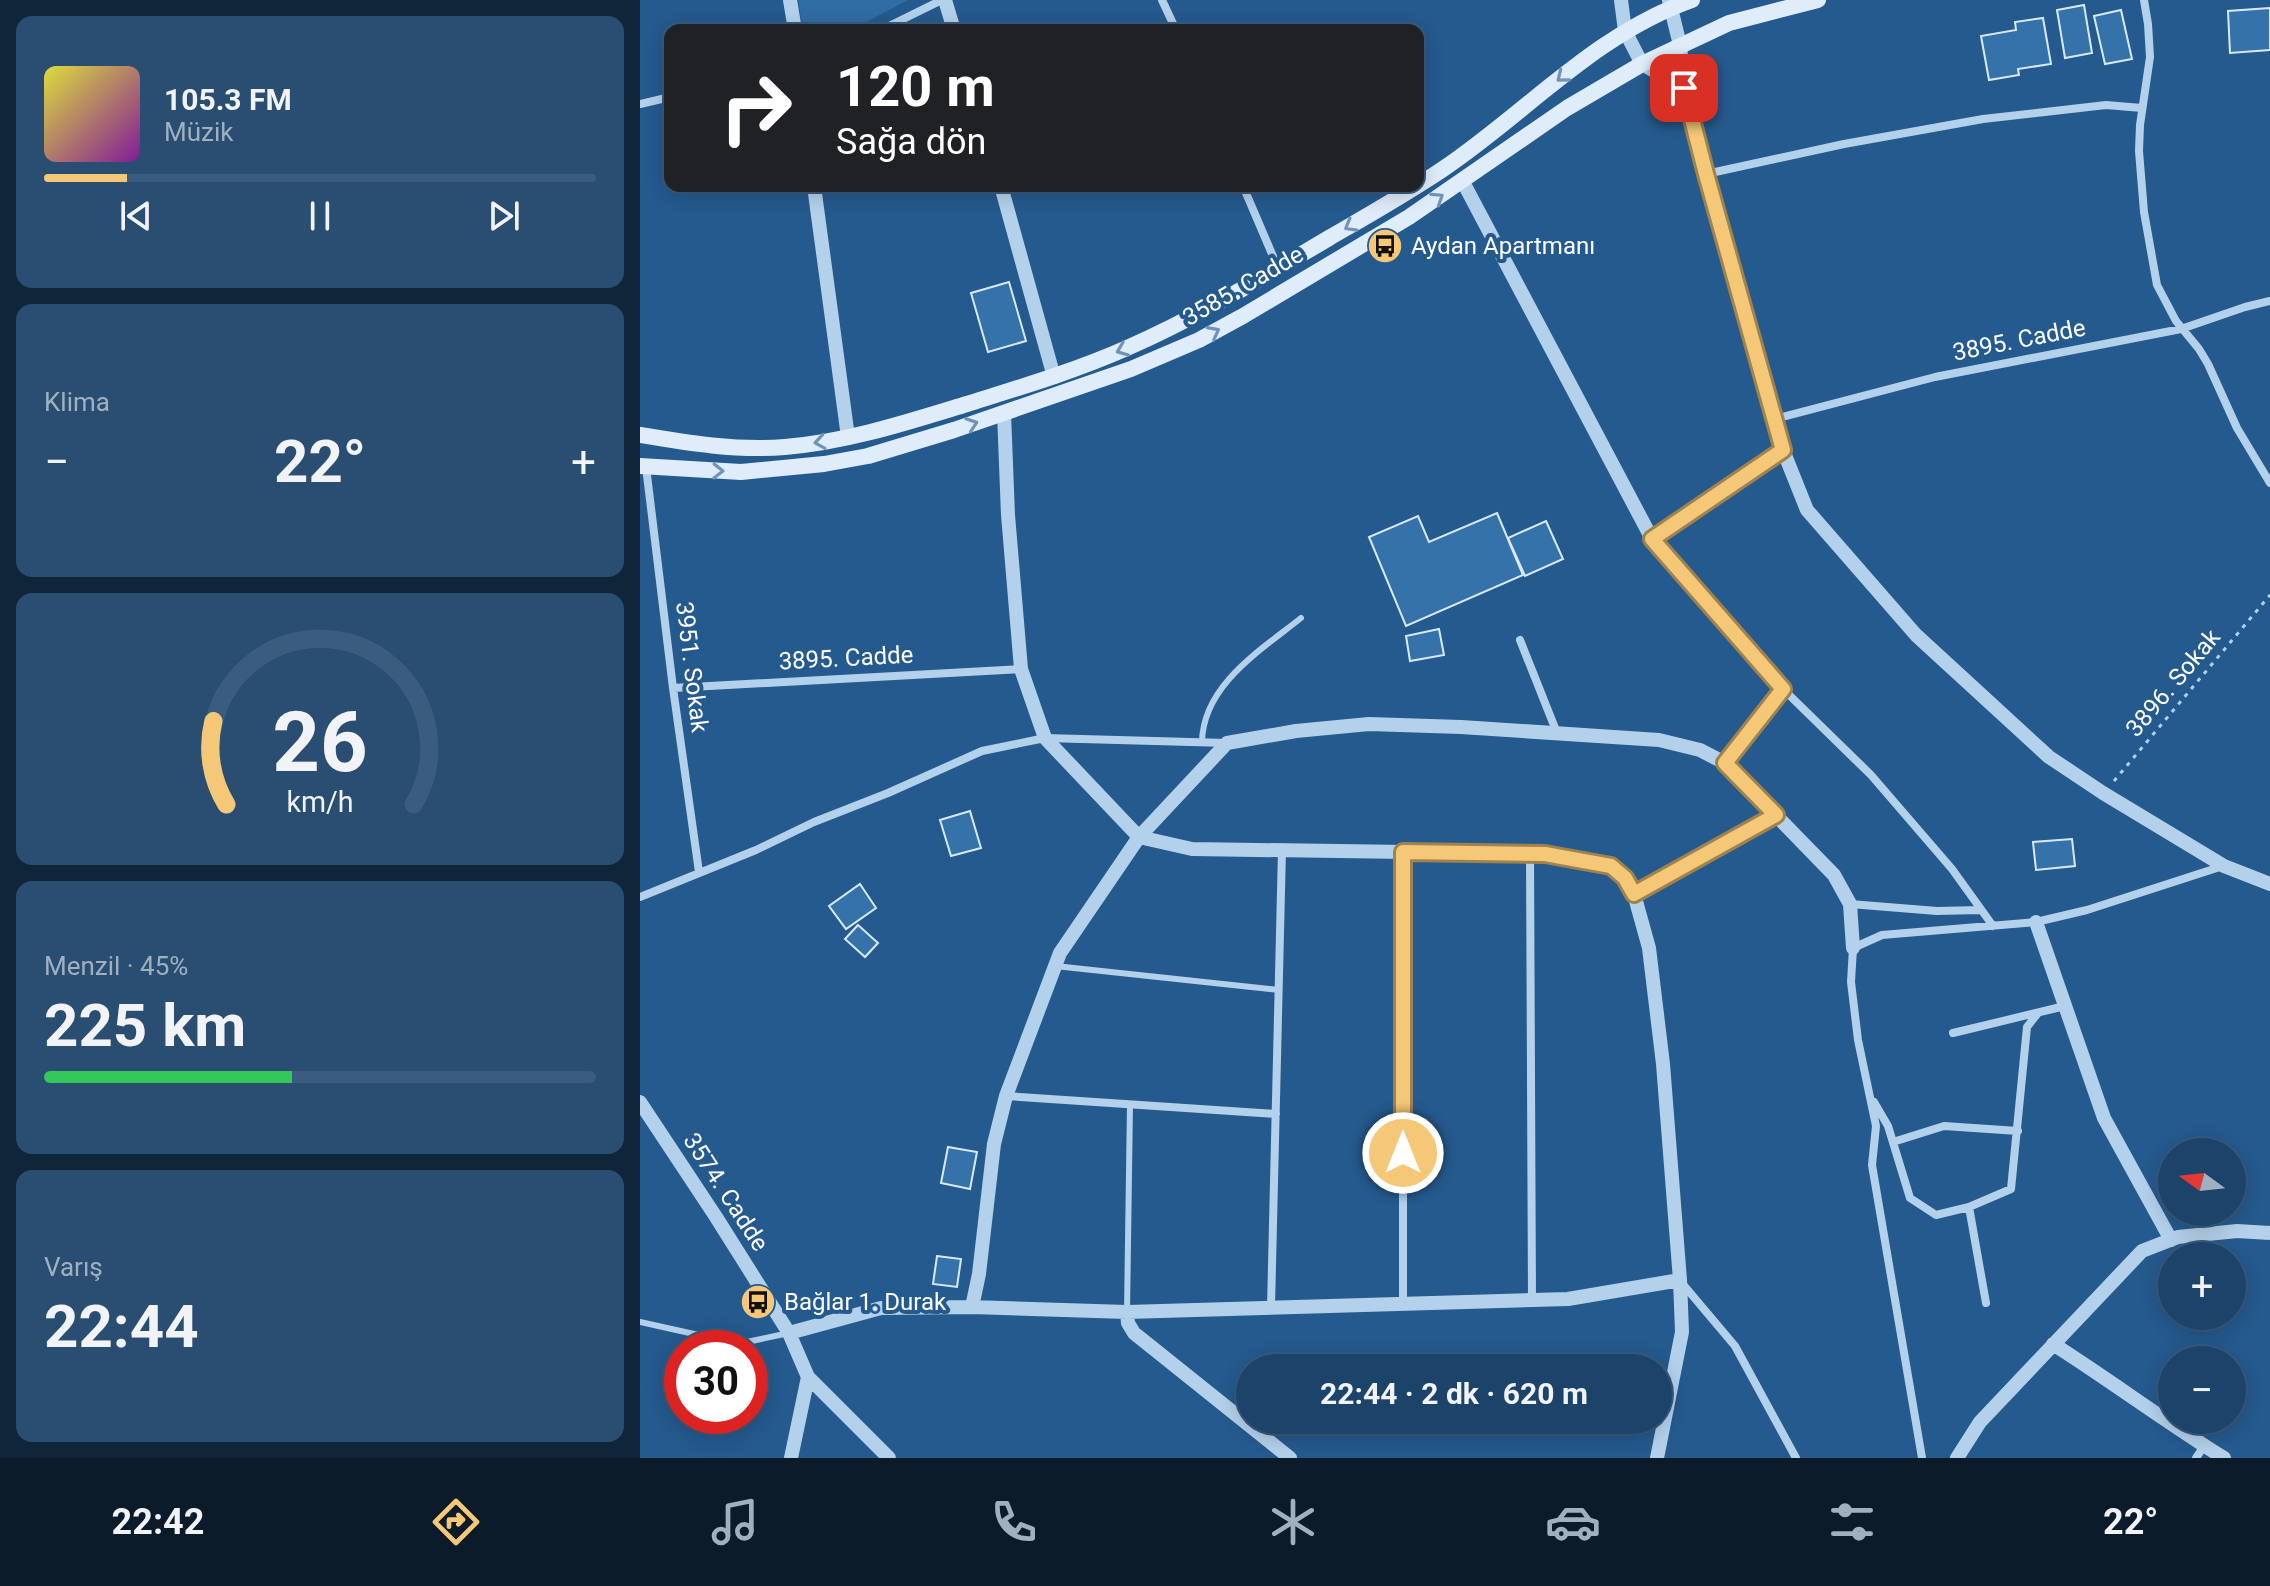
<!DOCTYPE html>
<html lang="tr">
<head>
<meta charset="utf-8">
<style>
	:root { --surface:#1c446a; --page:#294e72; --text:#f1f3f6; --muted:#a0b0c1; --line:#3a5c7e; --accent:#f5c878 }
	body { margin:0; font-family:Roboto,sans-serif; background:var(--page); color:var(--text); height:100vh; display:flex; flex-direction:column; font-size:30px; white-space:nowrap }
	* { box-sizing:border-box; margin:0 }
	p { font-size:26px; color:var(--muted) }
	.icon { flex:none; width:44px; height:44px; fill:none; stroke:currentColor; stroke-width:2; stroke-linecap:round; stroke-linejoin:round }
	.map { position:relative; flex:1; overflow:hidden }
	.side { display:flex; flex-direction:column; gap:16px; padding:16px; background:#0f253a; width:640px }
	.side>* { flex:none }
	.banner { position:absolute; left:24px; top:24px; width:760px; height:168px; border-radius:16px; box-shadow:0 4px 20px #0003,0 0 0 2px var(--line); background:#202124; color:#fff; overflow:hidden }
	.needle { width:52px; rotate:285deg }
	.tools { position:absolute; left:1518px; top:1138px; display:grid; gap:16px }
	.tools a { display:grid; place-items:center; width:88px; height:88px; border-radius:50%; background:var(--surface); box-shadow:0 4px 20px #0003,0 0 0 2px var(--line); font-size:40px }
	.speed { position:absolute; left:24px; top:1330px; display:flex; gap:16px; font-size:40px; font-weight:700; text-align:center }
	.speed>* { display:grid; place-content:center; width:104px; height:104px; border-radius:50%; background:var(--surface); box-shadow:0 4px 20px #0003,0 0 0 2px var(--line); line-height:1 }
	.speed .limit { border:12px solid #d22; background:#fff; color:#111 }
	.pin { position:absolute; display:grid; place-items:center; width:68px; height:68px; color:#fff; margin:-34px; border-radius:16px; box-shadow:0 4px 12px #0006 }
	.me { position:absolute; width:88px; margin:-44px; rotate:0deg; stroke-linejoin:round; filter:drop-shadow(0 0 6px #0008) }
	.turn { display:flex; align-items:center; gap:28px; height:168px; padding:0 40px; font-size:36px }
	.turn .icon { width:104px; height:104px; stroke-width:2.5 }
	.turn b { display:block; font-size:56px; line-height:68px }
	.big { font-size:60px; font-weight:700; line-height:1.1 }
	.side .card { flex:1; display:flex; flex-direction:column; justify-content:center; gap:12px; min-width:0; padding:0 28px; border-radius:16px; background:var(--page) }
	.side .dial { align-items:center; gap:0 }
	.dial svg { height:208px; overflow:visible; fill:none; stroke:var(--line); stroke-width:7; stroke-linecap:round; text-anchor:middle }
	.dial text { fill:var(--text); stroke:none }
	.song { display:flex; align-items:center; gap:24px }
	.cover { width:96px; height:96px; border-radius:12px; background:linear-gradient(135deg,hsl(60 70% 55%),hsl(290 70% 35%)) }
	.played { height:8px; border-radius:4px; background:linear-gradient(90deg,var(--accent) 15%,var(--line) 15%) }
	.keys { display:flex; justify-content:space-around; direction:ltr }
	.heat { display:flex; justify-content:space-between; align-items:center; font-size:44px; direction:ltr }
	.charge { height:12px; border-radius:6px; background:linear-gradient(90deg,#34c759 45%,var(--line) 0) }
	.trip { position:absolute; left:596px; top:1354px; width:436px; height:80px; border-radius:40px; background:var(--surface); box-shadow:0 4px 20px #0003,0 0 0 2px var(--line); font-weight:700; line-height:80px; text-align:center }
	.tabs { display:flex; height:128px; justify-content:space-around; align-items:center; background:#0b1b2a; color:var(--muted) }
	.tabs .icon { width:56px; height:56px }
	.tabs .selected { color:var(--accent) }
	.tabs b { font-size:36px; color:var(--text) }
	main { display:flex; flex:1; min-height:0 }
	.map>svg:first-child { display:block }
	.green { fill:#2f6da5 }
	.building { fill:#3572aa; stroke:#d9e9f8; stroke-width:2 }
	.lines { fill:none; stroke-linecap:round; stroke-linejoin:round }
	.path { stroke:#b4d1eb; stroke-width:3; stroke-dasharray:4 6; stroke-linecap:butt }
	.service { stroke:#b4d1eb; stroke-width:6 }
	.minor { stroke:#b4d1eb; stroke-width:8 }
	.tertiary { stroke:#b4d1eb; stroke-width:14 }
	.secondary { stroke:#dfecf9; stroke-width:16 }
	.oneway { stroke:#6f94b9 }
	.route-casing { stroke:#9f824e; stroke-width:20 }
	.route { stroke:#f5c878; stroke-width:14 }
	.labels { text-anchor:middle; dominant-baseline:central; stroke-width:8; stroke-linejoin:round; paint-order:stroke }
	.poi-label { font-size:24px; fill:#fff; stroke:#255a8e; text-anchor:start }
	.street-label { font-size:24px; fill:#fff; stroke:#255a8e }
</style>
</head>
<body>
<main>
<section class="side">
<div class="card">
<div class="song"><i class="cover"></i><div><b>105.3 FM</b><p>Müzik</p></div></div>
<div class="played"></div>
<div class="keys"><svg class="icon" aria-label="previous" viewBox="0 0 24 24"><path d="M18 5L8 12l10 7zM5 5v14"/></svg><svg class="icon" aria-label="pause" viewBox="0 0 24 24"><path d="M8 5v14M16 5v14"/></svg><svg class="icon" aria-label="next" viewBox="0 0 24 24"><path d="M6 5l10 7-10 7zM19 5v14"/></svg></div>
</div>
<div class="card"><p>Klima</p>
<div class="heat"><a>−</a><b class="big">22°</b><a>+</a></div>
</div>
<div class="card dial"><svg viewBox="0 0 100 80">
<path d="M14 69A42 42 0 1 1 86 69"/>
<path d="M14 69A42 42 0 0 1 9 37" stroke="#f5c878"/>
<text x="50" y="56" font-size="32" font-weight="700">26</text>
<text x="50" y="72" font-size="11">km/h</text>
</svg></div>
<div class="card"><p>Menzil · 45%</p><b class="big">225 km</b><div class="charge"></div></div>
<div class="card"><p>Varış</p><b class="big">22:44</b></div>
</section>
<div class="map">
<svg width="1630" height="1458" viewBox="0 0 1630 1458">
	<rect width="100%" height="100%" fill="#255a8e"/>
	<!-- green -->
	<path class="green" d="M158,0h110l-57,30h-48z"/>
	<!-- building -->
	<path class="building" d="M1444,5l8,48 -27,5 -8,-48z
		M1630,8v42l-40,3 -2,-42z
		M1481,10l11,49 -27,5 -11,-48z
		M1403,18l8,46 -33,5 1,6 -30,5 -8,-44 35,-6 -1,-8z
		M369,282l17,59 -38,11 -17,-59z
		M857,513l26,62 -117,51 -37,-89 49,-21 11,26z
		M906,521l17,38 -38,17 -17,-38z
		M799,629l5,26 -34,6 -4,-25z
		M330,811l11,37 -30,8 -11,-36z
		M1432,839l3,27 -39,4 -3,-28z
		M220,884l16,24 -30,21 -17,-23z
		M218,925l20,18 -13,14 -20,-18z
		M308,1147l29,5 -7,37 -29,-6z
		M297,1256l24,3 -4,28 -24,-3z"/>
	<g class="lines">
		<!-- path -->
		<path class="path" d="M1474,781l156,-186"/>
		<!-- service -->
		<path class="service" d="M562,742c1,-57 59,-92 99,-124
			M415,966l224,24
			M487,1312l3,-208
			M0,1322l90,20h17l42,-9"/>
		<!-- minor -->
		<path class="minor" d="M522,0l14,30
			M1504,0l4,24 2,33 -10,68 -1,26 5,61 13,73 19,36 23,28 9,15 29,64 33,55
			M241,30l61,-30
			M0,104l30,-7
			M1066,174l138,-30 139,-25 123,-14 36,3
			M603,186l35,82
			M1135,419l160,-42 246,-48 64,-22 25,-6
			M6,467l27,221 26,184
			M1012,539l131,-89
			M880,640l37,93
			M33,688l348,-19
			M1143,689l88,86 81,94 41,57
			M890,854l2,446
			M0,897l116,-47 58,-28 74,-29 94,-42 63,-13 182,5
			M1210,904l87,7 44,-1
			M1313,1033l112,-27
			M366,1096l270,18
			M1234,1102l14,24 22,72 26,17 33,-8 42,-18 16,-162 11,-14
			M1253,1142l51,-16 74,5
			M1329,1207l17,96
			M1041,1282l54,64 61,112
			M763,1303v-451
			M631,1307l11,-457
			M1282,1458l-50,-293 4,-39 -18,-86 -7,-58 2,-34 29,-13 154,-13 51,-12 136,-44
			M1556,1458l8,-12"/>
		<!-- tertiary -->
		<path class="tertiary" d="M150,0l5,30
			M305,0l9,30
			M981,0l4,31 17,33 42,24
			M1029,0l11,45 4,43 22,86 77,276 24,60 109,125 133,122 54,36 121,73 46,18
			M823,182l189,357 131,150 -58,74
			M174,186l34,251
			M361,186l53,191
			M364,413l4,102 13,154 24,69 94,99 53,12 353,5 66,12 14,12 9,16 15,54 14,116 17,216 2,52 -25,126
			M994,894l142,-79
			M1396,922l68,196 67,122
			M0,1102l76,115 73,116 19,44 81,81
			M332,1307l7,-33 15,-130 12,-48 54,-143 79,-116 88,-94 69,-12 73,-7 92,3 198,13 41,10 25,13 109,112 16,29 3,44
			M487,1312l1,11 6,10 156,125
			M149,1333l92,-25 91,-1 155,5 441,-13 112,-19
			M1413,1344c58,37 113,78 171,114
			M151,1458l17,-81
			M1317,1458l23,-36 162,-171 36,-14 59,-6 33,2"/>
		<!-- secondary -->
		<path class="secondary" d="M0,435c47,8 97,16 145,12 62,-5 123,-25 182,-43 54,-17 108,-33 160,-56 71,-31 136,-71 202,-110 38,-22 77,-44 114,-69 83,-56 152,-135 249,-169
			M0,466l101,6 83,-8 44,-8 86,-26 177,-61 68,-29 44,-24 166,-99 158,-109 75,-44 87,-41 89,-23"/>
	</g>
	<!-- one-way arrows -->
	<defs><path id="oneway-chevron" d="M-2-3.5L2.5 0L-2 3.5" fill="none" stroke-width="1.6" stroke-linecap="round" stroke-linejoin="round" transform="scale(2)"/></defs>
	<g class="oneway">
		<use href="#oneway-chevron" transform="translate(922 77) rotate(141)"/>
		<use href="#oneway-chevron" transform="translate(798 198) rotate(-33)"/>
		<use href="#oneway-chevron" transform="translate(710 226) rotate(150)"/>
		<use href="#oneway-chevron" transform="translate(574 332) rotate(-28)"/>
		<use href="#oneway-chevron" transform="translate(482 350) rotate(158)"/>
		<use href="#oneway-chevron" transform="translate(332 424) rotate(-19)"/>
		<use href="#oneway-chevron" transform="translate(180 442) rotate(171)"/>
		<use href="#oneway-chevron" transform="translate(78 471) rotate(1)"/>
	</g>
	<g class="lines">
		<!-- route casing -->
		<g class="route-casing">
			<path id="route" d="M763,1153v-301l142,2 66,12 14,12 9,16 142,-79 -51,-52 58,-74 -131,-150 131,-89 -77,-276 -22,-86"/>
		</g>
		<!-- route -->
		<use href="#route" class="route"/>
	</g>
	<!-- icons -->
	<defs>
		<g id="bus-disc" transform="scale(1.8)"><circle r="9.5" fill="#f5c878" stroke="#255a8e"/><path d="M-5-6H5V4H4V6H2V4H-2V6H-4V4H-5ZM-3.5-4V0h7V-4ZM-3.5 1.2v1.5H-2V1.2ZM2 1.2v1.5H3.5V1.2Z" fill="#111"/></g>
	</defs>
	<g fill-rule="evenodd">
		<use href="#bus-disc" x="745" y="246"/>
		<use href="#bus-disc" x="118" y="1302"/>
	</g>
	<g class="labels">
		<!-- poi labels -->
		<g class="poi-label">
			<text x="771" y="246">Aydan Apartmanı</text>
			<text x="144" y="1302">Bağlar 1. Durak</text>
		</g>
		<!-- street labels -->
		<g class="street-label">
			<text transform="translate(603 286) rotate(-30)">3585. Cadde</text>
			<text transform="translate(1379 340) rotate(-11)">3895. Cadde</text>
			<text transform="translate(206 658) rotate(-3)">3895. Cadde</text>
			<text transform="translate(52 667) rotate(83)">3951. Sokak</text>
			<text transform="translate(1533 683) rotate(-50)">3896. Sokak</text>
			<text transform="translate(86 1192) rotate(57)">3574. Cadde</text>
		</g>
	</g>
</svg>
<div class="tools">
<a><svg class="needle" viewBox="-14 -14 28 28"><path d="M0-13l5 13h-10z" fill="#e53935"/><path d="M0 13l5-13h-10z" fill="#a0b0c1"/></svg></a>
<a>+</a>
<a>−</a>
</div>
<div class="speed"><div class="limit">30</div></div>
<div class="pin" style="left:1044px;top:88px;background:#d93025"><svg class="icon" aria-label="arrive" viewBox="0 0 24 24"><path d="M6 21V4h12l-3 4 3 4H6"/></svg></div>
<svg class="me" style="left:763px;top:1153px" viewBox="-20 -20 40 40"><circle r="17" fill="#f5c878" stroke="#fff" stroke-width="3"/><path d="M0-11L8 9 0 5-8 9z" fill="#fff"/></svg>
<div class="trip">22:44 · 2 dk · 620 m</div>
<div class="banner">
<div class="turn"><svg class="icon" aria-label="right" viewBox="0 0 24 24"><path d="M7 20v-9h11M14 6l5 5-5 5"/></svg><div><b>120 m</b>Sağa dön</div></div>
</div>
</div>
</main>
<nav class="tabs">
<b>22:42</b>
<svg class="icon selected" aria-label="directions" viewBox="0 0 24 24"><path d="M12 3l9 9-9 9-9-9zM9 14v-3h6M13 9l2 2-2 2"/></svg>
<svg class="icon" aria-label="music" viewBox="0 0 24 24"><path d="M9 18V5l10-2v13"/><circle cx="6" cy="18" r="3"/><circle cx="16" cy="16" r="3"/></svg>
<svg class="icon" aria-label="phone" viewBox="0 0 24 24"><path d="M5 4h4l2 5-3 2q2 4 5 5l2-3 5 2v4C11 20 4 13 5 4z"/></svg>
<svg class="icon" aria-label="climate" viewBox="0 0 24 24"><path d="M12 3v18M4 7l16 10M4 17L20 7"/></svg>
<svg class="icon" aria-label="car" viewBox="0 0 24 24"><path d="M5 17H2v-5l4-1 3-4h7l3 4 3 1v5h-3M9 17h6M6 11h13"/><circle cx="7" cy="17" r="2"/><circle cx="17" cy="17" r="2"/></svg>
<svg class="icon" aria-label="filters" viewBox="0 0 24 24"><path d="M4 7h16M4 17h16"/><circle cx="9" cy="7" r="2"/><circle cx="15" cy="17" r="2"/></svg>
<b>22°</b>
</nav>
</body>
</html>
